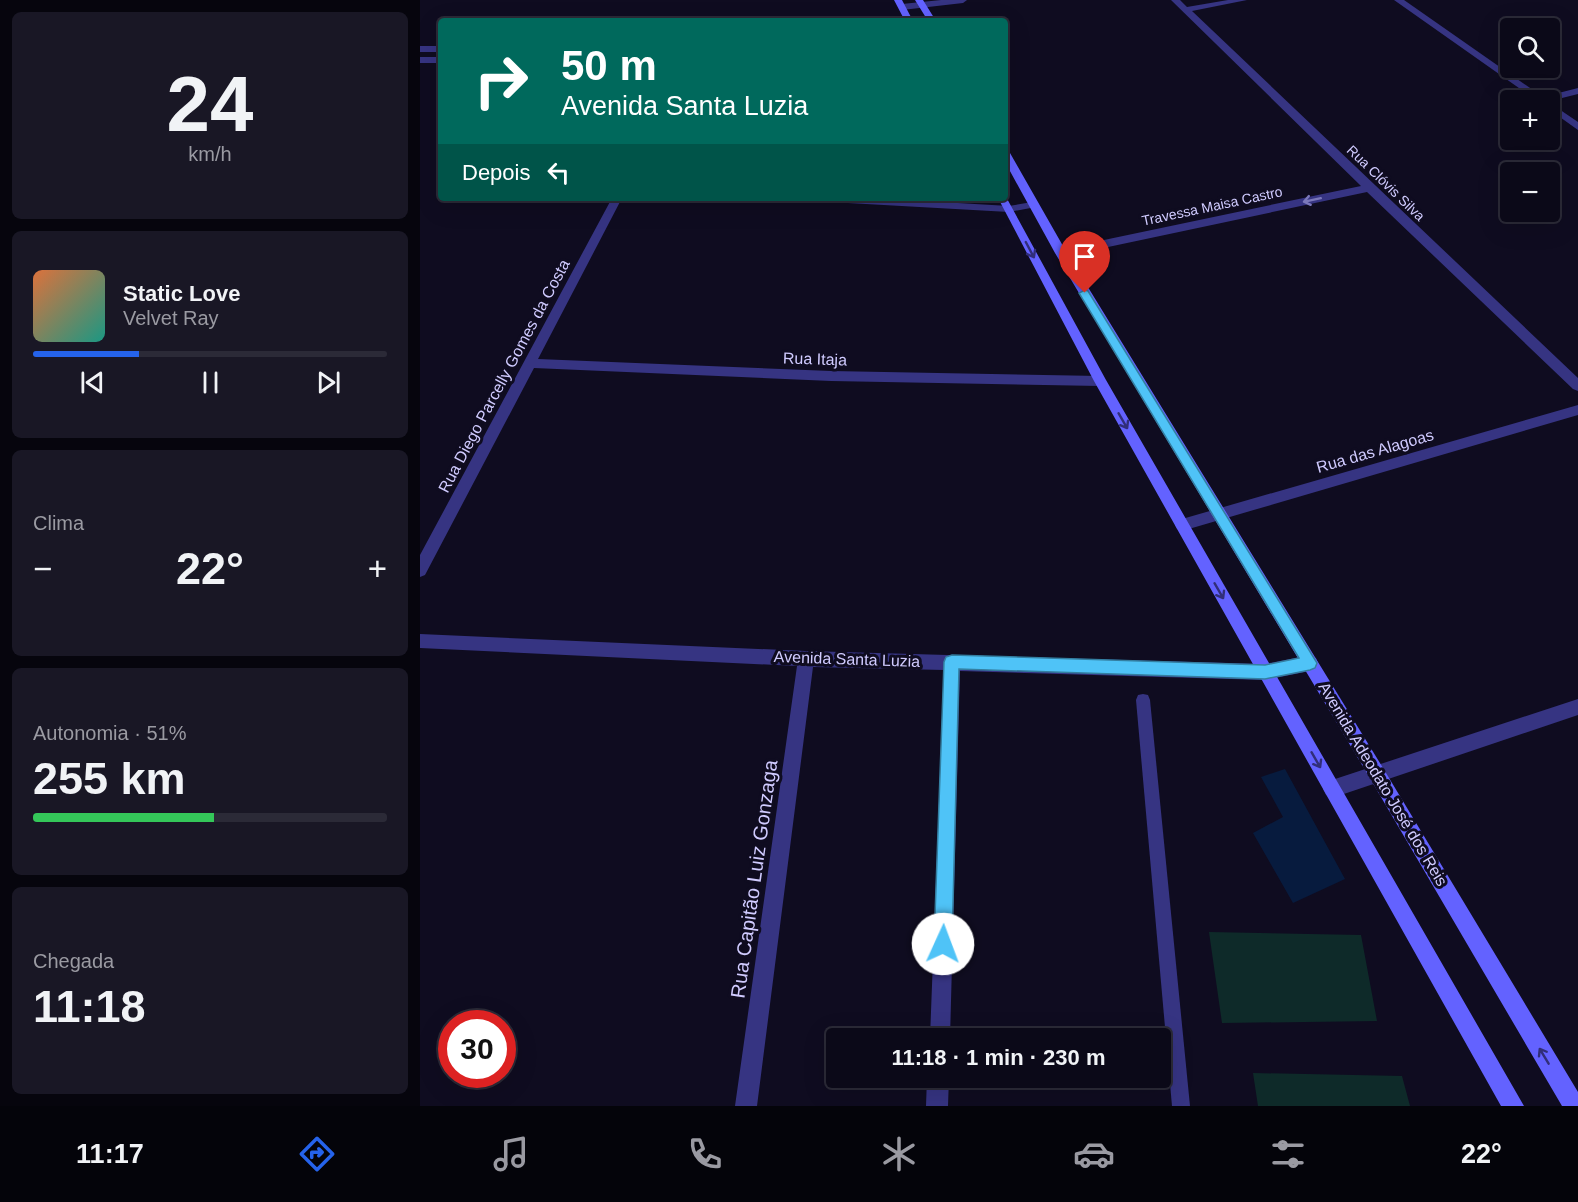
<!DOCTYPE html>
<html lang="pt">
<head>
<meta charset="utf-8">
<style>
	:root { --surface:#0b0918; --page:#191725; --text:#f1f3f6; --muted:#9a9aa2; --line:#2b2a37; --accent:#2563eb }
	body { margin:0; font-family:Helvetica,sans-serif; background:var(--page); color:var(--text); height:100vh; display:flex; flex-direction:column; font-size:22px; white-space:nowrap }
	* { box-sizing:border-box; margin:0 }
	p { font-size:20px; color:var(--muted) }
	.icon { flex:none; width:33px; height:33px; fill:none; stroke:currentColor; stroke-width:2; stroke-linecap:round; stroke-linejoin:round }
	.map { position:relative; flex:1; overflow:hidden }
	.drawer { display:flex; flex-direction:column; gap:12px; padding:12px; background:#06050d; width:420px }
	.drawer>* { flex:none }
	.guide { position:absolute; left:18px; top:18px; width:570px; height:183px; border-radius:6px; box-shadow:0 6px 24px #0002,0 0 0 2px var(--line); background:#00695c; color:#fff; overflow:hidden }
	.tools { position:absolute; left:1080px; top:18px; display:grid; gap:12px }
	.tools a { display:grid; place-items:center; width:60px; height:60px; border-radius:6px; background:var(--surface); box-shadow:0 6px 24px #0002,0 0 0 2px var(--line); font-size:30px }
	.speed { position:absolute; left:18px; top:1010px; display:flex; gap:12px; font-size:30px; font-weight:700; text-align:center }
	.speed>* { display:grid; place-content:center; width:78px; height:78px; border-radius:50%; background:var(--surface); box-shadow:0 6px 24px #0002,0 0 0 2px var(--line); line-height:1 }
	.speed .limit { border:9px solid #d22; background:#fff; color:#111 }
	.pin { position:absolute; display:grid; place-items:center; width:51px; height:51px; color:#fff; margin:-62px -26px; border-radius:50% 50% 50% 0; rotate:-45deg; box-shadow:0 0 6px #0007 }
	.pin .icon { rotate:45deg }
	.me { position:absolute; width:66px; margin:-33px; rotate:2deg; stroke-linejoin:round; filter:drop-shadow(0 0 4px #0008) }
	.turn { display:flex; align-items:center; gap:21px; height:126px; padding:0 24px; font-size:27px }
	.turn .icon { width:78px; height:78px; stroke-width:2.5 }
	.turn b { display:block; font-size:42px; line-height:51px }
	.then { display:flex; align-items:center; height:57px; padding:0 24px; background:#0003; gap:12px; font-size:22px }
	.big { font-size:45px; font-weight:800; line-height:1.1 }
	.drawer .tile { flex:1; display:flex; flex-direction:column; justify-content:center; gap:9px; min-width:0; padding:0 21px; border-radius:9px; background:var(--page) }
	.drawer .dial { align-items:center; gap:0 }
	.dial b { font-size:78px; line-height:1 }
	.song { display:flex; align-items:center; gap:18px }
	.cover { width:72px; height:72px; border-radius:9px; background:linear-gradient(135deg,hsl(20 70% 55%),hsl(170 70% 35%)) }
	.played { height:6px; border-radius:3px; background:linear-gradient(90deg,var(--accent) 30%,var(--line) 30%) }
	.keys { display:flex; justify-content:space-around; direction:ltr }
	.heat { display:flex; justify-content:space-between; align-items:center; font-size:33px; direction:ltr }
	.charge { height:9px; border-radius:4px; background:linear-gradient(90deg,#34c759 51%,var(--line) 0) }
	.trip { position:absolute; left:406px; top:1028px; width:345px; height:60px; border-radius:6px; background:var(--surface); box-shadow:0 6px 24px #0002,0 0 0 2px var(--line); font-weight:800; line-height:60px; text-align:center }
	.tabs { display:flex; height:96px; justify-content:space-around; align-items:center; background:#04040a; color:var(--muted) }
	.tabs .icon { width:42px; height:42px }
	.tabs .selected { color:var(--accent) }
	.tabs b { font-size:27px; color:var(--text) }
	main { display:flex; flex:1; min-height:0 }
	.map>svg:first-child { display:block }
	.green { fill:#0e2a29 }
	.water { fill:#071b3e }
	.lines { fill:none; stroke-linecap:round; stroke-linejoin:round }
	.service { fill:#363482; fill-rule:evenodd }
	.minor { fill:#363482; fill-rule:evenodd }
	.secondary { fill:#6362ff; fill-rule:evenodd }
	.oneway { stroke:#7b78ba }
	.oneway2 { stroke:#312e79 }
	.route { fill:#4fc3f7; stroke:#337fa1; stroke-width:1.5 }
	.labels { text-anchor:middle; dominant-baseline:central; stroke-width:6; stroke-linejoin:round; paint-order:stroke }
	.far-street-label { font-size:14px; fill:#d0cbff; stroke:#0f0c20 }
	.street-label { font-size:16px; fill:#d0cbff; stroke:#0f0c20 }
	.near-street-label { font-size:20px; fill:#d0cbff; stroke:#0f0c20 }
</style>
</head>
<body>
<main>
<section class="drawer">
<div class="tile dial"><b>24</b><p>km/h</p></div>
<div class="tile">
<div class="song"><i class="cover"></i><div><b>Static Love</b><p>Velvet Ray</p></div></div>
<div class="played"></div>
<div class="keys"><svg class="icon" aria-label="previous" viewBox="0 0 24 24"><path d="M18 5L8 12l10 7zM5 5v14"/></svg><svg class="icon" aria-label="pause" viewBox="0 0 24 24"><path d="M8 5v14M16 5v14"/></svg><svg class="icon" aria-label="next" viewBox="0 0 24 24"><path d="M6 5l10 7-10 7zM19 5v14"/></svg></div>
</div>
<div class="tile"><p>Clima</p>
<div class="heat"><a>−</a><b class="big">22°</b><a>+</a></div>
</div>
<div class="tile"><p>Autonomia · 51%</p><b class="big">255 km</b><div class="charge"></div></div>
<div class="tile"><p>Chegada</p><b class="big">11:18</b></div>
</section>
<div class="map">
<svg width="1158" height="1106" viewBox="0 0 1158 1106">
	<rect width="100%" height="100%" fill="#0f0c20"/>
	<!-- green -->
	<path class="green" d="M789,932l152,3 16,86 -155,2z
		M833,1073l149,3 8,30h-152z"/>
	<!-- water -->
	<path class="water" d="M865,769l60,110 -52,24 -40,-70 30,-16 -22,-40z"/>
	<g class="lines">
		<!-- service -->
		<path class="service" d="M723,694l5,1 2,5 40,406h-18l-36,-406 2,-5z"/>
		<!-- minor -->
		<path class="minor" d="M521,0h26l-4,3 -61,7 -4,-3 4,-3z
			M751,0h9l7,7 41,-7h19l-55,11 386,367v13l-5,-2 -206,-197 -306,65 -4,-1v-6l4,-1 300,-63z
			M974,0h10l139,97 35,-9v6l-28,7 -14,-1z
			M0,46h21v6h-21z
			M0,57h21v6h-21z
			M1130,103l28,19v8l-28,-20z
			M192,198h10l-84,161 293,12 269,5 6,5 -6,5 -269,-5 -297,-13 -109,207 -5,2v-22z
			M387,198h65l137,8 23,-4 5,3 -1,2 -27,5 -197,-11z
			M1158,405v10l-396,116 -5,-2 -2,-4 2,-4 5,-2z
			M0,634l386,17 459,13 45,-9 6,3 2,5 -2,5 -6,3 -45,9 -305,-9 -10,367h-20l14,-368 -131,-3 -56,439h-22l62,-440 -377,-18z
			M1158,699v16l-246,83 -6,-3 -3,-6 3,-6 6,-3z
			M507,1077h22l-1,29h-22z"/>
		<!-- secondary -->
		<path class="secondary" d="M474,0h8l11,21h-8z
			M495,0h8l13,21h-8z
			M585,150l5,3 57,100 316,515 195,324v14h-16l-191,-326 -316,-527 -50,-91z
			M585,195l101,185 418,726h-23l-407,-725 -96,-183h7z"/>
	</g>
	<!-- one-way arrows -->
	<defs><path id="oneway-shaft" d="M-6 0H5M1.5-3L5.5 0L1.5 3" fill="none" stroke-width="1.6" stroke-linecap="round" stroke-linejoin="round" transform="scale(1.5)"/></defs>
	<use class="oneway" href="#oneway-shaft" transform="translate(892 200) rotate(168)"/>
	<g class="oneway2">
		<use href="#oneway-shaft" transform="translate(610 250) rotate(62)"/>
		<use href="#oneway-shaft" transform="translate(703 421) rotate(60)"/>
		<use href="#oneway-shaft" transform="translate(799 591) rotate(60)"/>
		<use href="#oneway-shaft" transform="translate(896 760) rotate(60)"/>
		<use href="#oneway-shaft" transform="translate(1124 1056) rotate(-121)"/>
	</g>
	<!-- route -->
	<path class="route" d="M665,290l3,1 229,372 -2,5 -5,2 -45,9 -306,-10 -7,275 -3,6 -6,3 -7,-3 -2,-6 10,-282 2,-5 6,-2 313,10 34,-7 -220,-365z"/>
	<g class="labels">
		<!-- far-street labels -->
		<g class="far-street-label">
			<text transform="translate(966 183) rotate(44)">Rua Clóvis Silva</text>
			<text transform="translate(792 206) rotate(-12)">Travessa Maisa Castro</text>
		</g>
		<!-- street labels -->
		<g class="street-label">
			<text transform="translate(395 359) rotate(2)">Rua Itaja</text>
			<text transform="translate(84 376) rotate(-62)">Rua Diego Parcelly Gomes da Costa</text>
			<text transform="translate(955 451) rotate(-16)">Rua das Alagoas</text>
			<text transform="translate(427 659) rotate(2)">Avenida Santa Luzia</text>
			<text transform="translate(963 784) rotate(59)">Avenida Adeodato José dos Reis</text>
		</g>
		<!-- near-street labels -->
		<g class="near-street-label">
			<text transform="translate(334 879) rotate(-82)">Rua Capitão Luiz Gonzaga</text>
		</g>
	</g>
</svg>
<div class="tools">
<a><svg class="icon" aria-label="search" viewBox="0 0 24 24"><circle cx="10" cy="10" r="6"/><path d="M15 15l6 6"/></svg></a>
<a>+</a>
<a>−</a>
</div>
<div class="speed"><div class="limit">30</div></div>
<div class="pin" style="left:665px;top:293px;background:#d93025"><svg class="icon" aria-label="arrive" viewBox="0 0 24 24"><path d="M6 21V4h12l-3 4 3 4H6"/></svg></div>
<svg class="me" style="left:523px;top:944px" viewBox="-20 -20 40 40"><circle r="19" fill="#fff"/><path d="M0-13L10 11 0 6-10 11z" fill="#4fc3f7"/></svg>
<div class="trip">11:18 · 1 min · 230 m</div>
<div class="guide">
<div class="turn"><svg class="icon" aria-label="right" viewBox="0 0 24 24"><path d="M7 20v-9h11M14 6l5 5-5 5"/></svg><div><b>50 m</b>Avenida Santa Luzia</div></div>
<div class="then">Depois<svg class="icon" aria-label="left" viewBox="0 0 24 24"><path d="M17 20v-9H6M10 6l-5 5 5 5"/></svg></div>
</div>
</div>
</main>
<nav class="tabs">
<b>11:17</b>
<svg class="icon selected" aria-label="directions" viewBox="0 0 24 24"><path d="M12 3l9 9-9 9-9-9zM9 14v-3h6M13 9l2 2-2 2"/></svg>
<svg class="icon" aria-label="music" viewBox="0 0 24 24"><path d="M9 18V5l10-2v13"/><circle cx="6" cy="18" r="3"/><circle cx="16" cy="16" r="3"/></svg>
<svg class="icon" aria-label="phone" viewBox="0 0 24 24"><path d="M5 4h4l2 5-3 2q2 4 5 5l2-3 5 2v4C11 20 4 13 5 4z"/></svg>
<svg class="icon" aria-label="climate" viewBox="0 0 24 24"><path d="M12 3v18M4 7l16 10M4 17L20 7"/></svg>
<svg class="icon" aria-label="car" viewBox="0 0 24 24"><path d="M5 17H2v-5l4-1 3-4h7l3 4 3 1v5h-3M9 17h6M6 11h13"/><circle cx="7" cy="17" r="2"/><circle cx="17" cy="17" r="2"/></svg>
<svg class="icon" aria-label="filters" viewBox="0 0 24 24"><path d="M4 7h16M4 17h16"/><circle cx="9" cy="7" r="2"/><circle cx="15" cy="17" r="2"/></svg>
<b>22°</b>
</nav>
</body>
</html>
